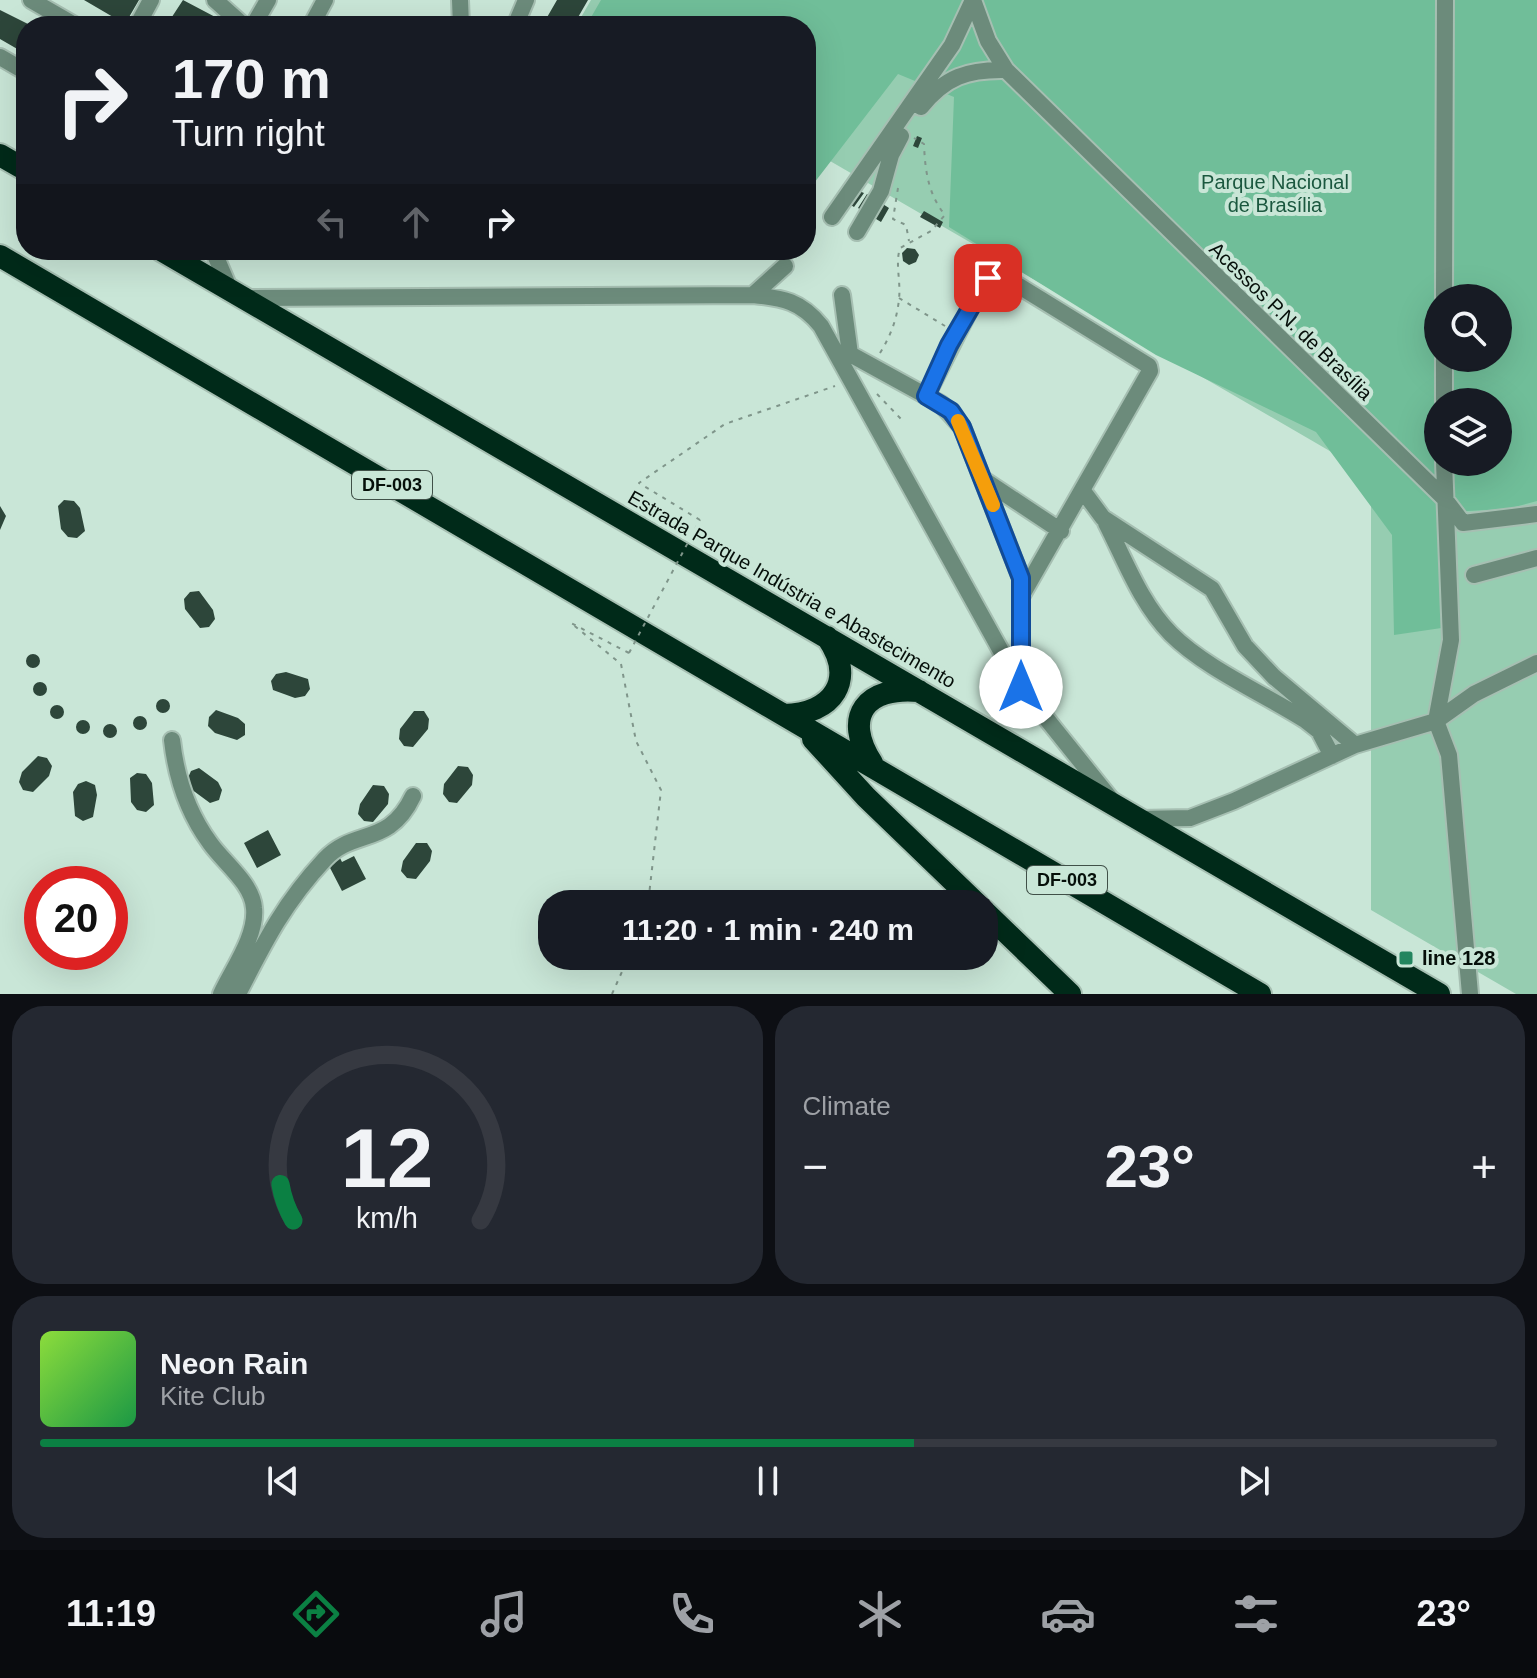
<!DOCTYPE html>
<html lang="en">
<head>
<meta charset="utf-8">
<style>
	:root { --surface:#171b24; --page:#242831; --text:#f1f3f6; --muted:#9ea1a6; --line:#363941; --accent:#0b8043 }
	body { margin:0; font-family:Helvetica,sans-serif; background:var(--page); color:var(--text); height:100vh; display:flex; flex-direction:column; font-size:30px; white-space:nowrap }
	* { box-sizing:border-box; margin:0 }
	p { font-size:26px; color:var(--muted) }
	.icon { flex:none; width:44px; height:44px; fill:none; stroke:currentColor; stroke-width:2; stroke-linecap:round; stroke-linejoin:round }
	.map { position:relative; height:994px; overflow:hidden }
	.panel { display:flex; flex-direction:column; gap:12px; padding:12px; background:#0d0f14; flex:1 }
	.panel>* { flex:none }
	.top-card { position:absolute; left:16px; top:16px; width:800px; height:244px; border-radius:32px; box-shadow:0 8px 32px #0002; background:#171b24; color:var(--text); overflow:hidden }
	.tools { position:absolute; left:1424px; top:284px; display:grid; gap:16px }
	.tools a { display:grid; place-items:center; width:88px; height:88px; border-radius:50%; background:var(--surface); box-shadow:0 8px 32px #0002; font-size:40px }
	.speed { position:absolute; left:24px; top:866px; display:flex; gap:16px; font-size:40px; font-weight:700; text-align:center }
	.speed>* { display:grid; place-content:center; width:104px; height:104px; border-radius:50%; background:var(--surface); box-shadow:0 8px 32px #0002; line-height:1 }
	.speed .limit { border:12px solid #d22; background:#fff; color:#111 }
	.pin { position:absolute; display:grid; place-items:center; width:68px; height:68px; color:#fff; margin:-34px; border-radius:16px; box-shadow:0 4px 12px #0006 }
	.me { position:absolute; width:88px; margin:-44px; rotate:0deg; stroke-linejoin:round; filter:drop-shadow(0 0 6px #0008) }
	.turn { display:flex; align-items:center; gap:28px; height:168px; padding:0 24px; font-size:36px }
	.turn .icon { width:104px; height:104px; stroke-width:2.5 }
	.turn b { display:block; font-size:56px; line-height:68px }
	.lanes { display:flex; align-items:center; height:76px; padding:0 24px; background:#0003; justify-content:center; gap:40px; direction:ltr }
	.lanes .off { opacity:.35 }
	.big { font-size:60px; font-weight:700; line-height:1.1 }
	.panel .card { flex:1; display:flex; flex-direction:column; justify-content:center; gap:12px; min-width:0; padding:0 28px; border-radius:32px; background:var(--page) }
	.panel .dial { align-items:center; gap:0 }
	.dial svg { height:208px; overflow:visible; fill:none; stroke:var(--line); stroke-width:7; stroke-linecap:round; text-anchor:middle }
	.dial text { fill:var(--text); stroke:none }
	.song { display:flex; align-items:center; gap:24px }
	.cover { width:96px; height:96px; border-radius:12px; background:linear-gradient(135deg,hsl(90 70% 55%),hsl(140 70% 35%)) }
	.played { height:8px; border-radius:4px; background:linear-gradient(90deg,var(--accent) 60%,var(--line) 60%) }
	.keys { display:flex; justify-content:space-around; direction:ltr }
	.heat { display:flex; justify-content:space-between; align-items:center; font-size:44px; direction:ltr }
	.panel .tiles { flex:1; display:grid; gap:12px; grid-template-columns:1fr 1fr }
	.card:last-child { grid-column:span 2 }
	.trip { position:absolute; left:538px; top:890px; width:460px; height:80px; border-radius:32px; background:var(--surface); box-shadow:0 8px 32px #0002; font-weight:700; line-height:80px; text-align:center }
	.dock { display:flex; height:128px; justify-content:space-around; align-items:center; background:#090b0e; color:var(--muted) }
	.dock .icon { width:56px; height:56px }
	.dock .selected { color:var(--accent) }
	.dock b { font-size:36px; color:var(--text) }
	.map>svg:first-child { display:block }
	.green { fill:#96cdb1; fill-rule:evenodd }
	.forest { fill:#70be99; fill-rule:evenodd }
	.building { fill:#2d463a }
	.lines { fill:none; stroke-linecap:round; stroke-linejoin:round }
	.minor-casing { stroke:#a6bfb2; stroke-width:20 }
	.highway-casing { stroke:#a6bfb2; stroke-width:26 }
	.path { stroke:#7f958a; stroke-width:2; stroke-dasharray:4 6; stroke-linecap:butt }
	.minor { stroke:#6c8b7b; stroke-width:16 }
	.highway { stroke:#002a19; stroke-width:22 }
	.path-bridge { stroke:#7f958a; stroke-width:2; stroke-dasharray:4 6; stroke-linecap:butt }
	.route-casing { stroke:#114b97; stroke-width:20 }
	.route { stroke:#1a73e8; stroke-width:14 }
	.slow { stroke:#f59e0b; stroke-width:14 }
	.poi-dot { fill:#22855e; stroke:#c9e6d7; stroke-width:3 }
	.labels { text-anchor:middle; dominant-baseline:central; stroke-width:8; stroke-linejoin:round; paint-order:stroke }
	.shield { fill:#c9e6d7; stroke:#405048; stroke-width:2 }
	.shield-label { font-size:18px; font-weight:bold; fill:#060f0a }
	.park-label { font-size:20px; fill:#1b583f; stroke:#c9e6d7 }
	.street-label { font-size:20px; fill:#060f0a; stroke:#c9e6d7 }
	.poi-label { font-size:20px; font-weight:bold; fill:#060f0a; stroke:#c9e6d7; text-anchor:start }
</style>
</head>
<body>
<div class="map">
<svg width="1537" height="994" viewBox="0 0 1537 994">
	<rect width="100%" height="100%" fill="#c9e6d7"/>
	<!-- green -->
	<path class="green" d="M591,0h946v994h-21l-145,-84v-435l-553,-321 -12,-128h-230zM1438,298h60v60h-60zM1438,402h60v60h-60z"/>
	<!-- forest -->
	<path class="forest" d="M601,0h936v501l-30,8 -59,3 7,114 -61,9 -2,-100 -76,-103 -160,-77 -207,-128 5,-130 -56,-23 -87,113 -5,1v-162h-220zM1438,298h60v60h-60zM1438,402h60v60h-60z"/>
	<!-- building -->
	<path class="building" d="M84,0h55l-14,24z
		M183,0l36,19 -3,7h-50z
		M557,0h31l-15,26h-31z
		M0,10l32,16h-6v28l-26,-15z
		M917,136l5,2 -4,10 -5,-2z
		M854,189l10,4 -10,14 -8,-5z
		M867,194l22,14 -8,14 -23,-14z
		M924,211l19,11 -3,6 -20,-11z
		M907,248l8,1 4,6 -3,7 -7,3 -6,-4 -1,-8z
		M64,500l10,1 6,7 5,23 -8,7 -9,-1 -7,-8 -3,-23z
		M0,506l6,10 -6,14z
		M199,591l14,19 2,9 -6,8 -9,1 -15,-19 -1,-10 6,-7z
		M26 661a7 7 0 1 1 14 0a7 7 0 1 1-14 0Z
		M286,672l22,7 2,10 -5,7 -10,2 -22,-8 -2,-9 5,-7z
		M33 689a7 7 0 1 1 14 0a7 7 0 1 1-14 0Z
		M156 706a7 7 0 1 1 14 0a7 7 0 1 1-14 0Z
		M50 712a7 7 0 1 1 14 0a7 7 0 1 1-14 0Z
		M216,710l22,8 7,6v11l-8,5 -22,-7 -7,-7 1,-9z
		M414,711h10l5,8 -1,10 -15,18 -9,-1 -5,-7 1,-10z
		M133 723a7 7 0 1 1 14 0a7 7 0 1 1-14 0Z
		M76 727a7 7 0 1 1 14 0a7 7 0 1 1-14 0Z
		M103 731a7 7 0 1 1 14 0a7 7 0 1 1-14 0Z
		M38,756l9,2 5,8 -3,10 -16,16 -10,-2 -4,-8 3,-10z
		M458,766l10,1 5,8 -1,10 -15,18 -8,-1 -6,-8 1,-10z
		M199,768l19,14 4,8 -3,10 -9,3 -19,-14 -4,-9 4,-9z
		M137,773l9,1 6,9 2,22 -8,7 -9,-2 -6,-8 -1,-24z
		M86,781l9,4 2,10 -4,22 -10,4 -8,-5 -2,-24 5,-8z
		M373,785l11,1 5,8 -1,10 -15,18 -9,-1 -6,-7 2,-10z
		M268,830l13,25 -24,13 -13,-25z
		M416,843h11l5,8 -2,10 -14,18 -9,-1 -6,-7 2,-10z
		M339,856l3,6 12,-6 12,23 -24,12 -15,-29z"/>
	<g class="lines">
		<!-- minor casing -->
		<g class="minor-casing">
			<path id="minor" d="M31,0l45,26
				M215,0l29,26
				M460,0l1,26
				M973,0l15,41 18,29 438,428 19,25 74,-9
				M137,26l14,-26
				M253,26l15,-26
				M311,26l14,-26
				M515,26l11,-26
				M0,57l26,15
				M921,107c24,-30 47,-38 85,-37
				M832,217l120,-172 21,-45
				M857,232l24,-41 10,-36 10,-19
				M213,250l17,40
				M753,295c30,3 48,6 68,31l200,361 89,111
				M842,295l8,59 91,50 21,23 59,151v108
				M246,298l507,-3 32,-29
				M1444,298l1,-298
				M926,396l56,-111 6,-7h18l143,88 1,5 -128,224
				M1444,402v-44
				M984,480l77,51
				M1083,491l20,27 109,71 33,57 29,31 81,68
				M1106,523c19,37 35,81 65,111 34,34 93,60 134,86l14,11 13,25
				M1474,575l63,-17
				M1436,721l13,34 21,239
				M1436,721l15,-81 -7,-178
				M172,740c4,36 16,73 38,103 14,20 42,40 44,65 3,28 -22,62 -33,86
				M1139,819l51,-1 44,-17 121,-56 81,-24 38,-27 63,-31
				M238,994c27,-53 46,-91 87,-135 29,-31 64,-12 88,-63"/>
		</g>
		<!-- highway casing -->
		<g class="highway-casing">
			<path id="highway" d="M0,155l26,15
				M161,250l1278,744
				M0,256l1260,738
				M784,715c49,-1 73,-35 43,-78
				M813,739l53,58 111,107
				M872,763c-30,-47 -6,-77 47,-72
				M984,911l86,83"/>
		</g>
		<!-- path -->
		<path class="path" d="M898,188l-5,31 13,6 3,16
			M899,298l46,28
			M880,353c11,-18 17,-34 19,-54 2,-18 -4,-35 1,-51l31,-17 14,-16c-17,-21 -20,-45 -21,-71l-10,-6
			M877,394l24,25
			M700,520l-61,-37 86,-59 110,-38
			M629,653l-58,-30 50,41 15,77 25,49 -13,114
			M612,994l17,-38"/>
		<!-- minor -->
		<use href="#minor" class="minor"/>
		<!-- highway -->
		<use href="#highway" class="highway"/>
		<!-- path-bridge -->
		<path class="path-bridge" d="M629,653l71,-133"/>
	</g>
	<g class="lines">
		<!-- route casing -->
		<g class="route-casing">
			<path id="route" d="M988,278l-39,67 -23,51 25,15 11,16 59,151v109"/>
		</g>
		<!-- route -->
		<use href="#route" class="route"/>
		<!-- slow -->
		<path class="slow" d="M958,421l35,84"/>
	</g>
	<!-- markers -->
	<rect class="poi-dot" x="1398" y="950" width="16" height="16" rx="4"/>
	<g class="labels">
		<!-- shield labels -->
		<g class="shield">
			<rect x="352" y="471" width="80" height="28" rx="6"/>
			<rect x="1027" y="866" width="80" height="28" rx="6"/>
		</g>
		<g class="shield-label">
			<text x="392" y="485">DF-003</text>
			<text x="1067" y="880">DF-003</text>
		</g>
		<!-- park labels -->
		<g class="park-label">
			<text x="1275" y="182">Parque Nacional<tspan x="1275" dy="23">de Brasília</tspan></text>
		</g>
		<!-- street labels -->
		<g class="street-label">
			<text transform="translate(1291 321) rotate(44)">Acessos P.N. de Brasília</text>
			<text transform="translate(792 589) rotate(30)">Estrada Parque Indústria e Abastecimento</text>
		</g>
		<!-- poi labels -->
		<g class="poi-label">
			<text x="1422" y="958">line 128</text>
		</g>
	</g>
</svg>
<div class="tools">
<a><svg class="icon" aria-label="search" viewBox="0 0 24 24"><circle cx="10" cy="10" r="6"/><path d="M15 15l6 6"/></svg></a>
<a><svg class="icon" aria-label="layers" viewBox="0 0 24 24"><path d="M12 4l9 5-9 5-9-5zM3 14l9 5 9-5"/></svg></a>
</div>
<div class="speed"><div class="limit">20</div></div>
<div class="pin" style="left:988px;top:278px;background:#d93025"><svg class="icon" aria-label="arrive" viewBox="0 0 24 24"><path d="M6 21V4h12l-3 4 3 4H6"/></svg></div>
<svg class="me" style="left:1021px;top:687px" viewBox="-20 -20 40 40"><circle r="19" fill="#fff"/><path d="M0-13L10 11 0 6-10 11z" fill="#1a73e8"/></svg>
<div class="trip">11:20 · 1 min · 240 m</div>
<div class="top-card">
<div class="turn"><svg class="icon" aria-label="right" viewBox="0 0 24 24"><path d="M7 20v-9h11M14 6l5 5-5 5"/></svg><div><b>170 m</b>Turn right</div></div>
<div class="lanes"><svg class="icon off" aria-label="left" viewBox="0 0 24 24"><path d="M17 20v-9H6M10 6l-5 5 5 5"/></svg><svg class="icon off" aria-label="ahead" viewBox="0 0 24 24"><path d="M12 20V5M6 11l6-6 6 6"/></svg><svg class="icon" aria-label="right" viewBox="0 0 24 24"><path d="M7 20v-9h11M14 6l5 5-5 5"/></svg></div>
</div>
</div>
<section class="panel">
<div class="tiles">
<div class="card dial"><svg viewBox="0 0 100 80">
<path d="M14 69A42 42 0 1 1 86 69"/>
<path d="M14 69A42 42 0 0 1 9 55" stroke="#0b8043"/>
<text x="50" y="56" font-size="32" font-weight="700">12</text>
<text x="50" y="72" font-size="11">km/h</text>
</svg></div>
<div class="card"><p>Climate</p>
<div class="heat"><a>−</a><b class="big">23°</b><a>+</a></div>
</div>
<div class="card">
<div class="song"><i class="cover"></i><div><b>Neon Rain</b><p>Kite Club</p></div></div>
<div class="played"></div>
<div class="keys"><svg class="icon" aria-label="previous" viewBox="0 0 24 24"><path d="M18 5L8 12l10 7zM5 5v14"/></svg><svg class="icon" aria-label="pause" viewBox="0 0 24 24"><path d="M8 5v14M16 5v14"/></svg><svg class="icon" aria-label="next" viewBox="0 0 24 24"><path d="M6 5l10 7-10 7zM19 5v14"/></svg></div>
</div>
</div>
</section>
<nav class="dock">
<b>11:19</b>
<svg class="icon selected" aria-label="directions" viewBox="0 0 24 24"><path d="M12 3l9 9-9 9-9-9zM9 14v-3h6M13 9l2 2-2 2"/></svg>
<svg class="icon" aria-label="music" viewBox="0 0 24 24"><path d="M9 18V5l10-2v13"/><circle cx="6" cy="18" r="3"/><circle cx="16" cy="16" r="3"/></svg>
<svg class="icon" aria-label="phone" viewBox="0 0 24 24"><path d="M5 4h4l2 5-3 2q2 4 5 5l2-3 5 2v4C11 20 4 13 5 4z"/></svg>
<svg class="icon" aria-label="climate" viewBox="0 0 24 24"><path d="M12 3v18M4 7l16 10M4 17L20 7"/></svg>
<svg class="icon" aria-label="car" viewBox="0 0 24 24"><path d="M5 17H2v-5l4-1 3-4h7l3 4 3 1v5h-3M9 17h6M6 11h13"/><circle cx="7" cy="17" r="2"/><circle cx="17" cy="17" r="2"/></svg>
<svg class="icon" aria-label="filters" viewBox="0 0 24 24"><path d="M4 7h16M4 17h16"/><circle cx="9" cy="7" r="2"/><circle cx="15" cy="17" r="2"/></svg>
<b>23°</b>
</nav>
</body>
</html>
